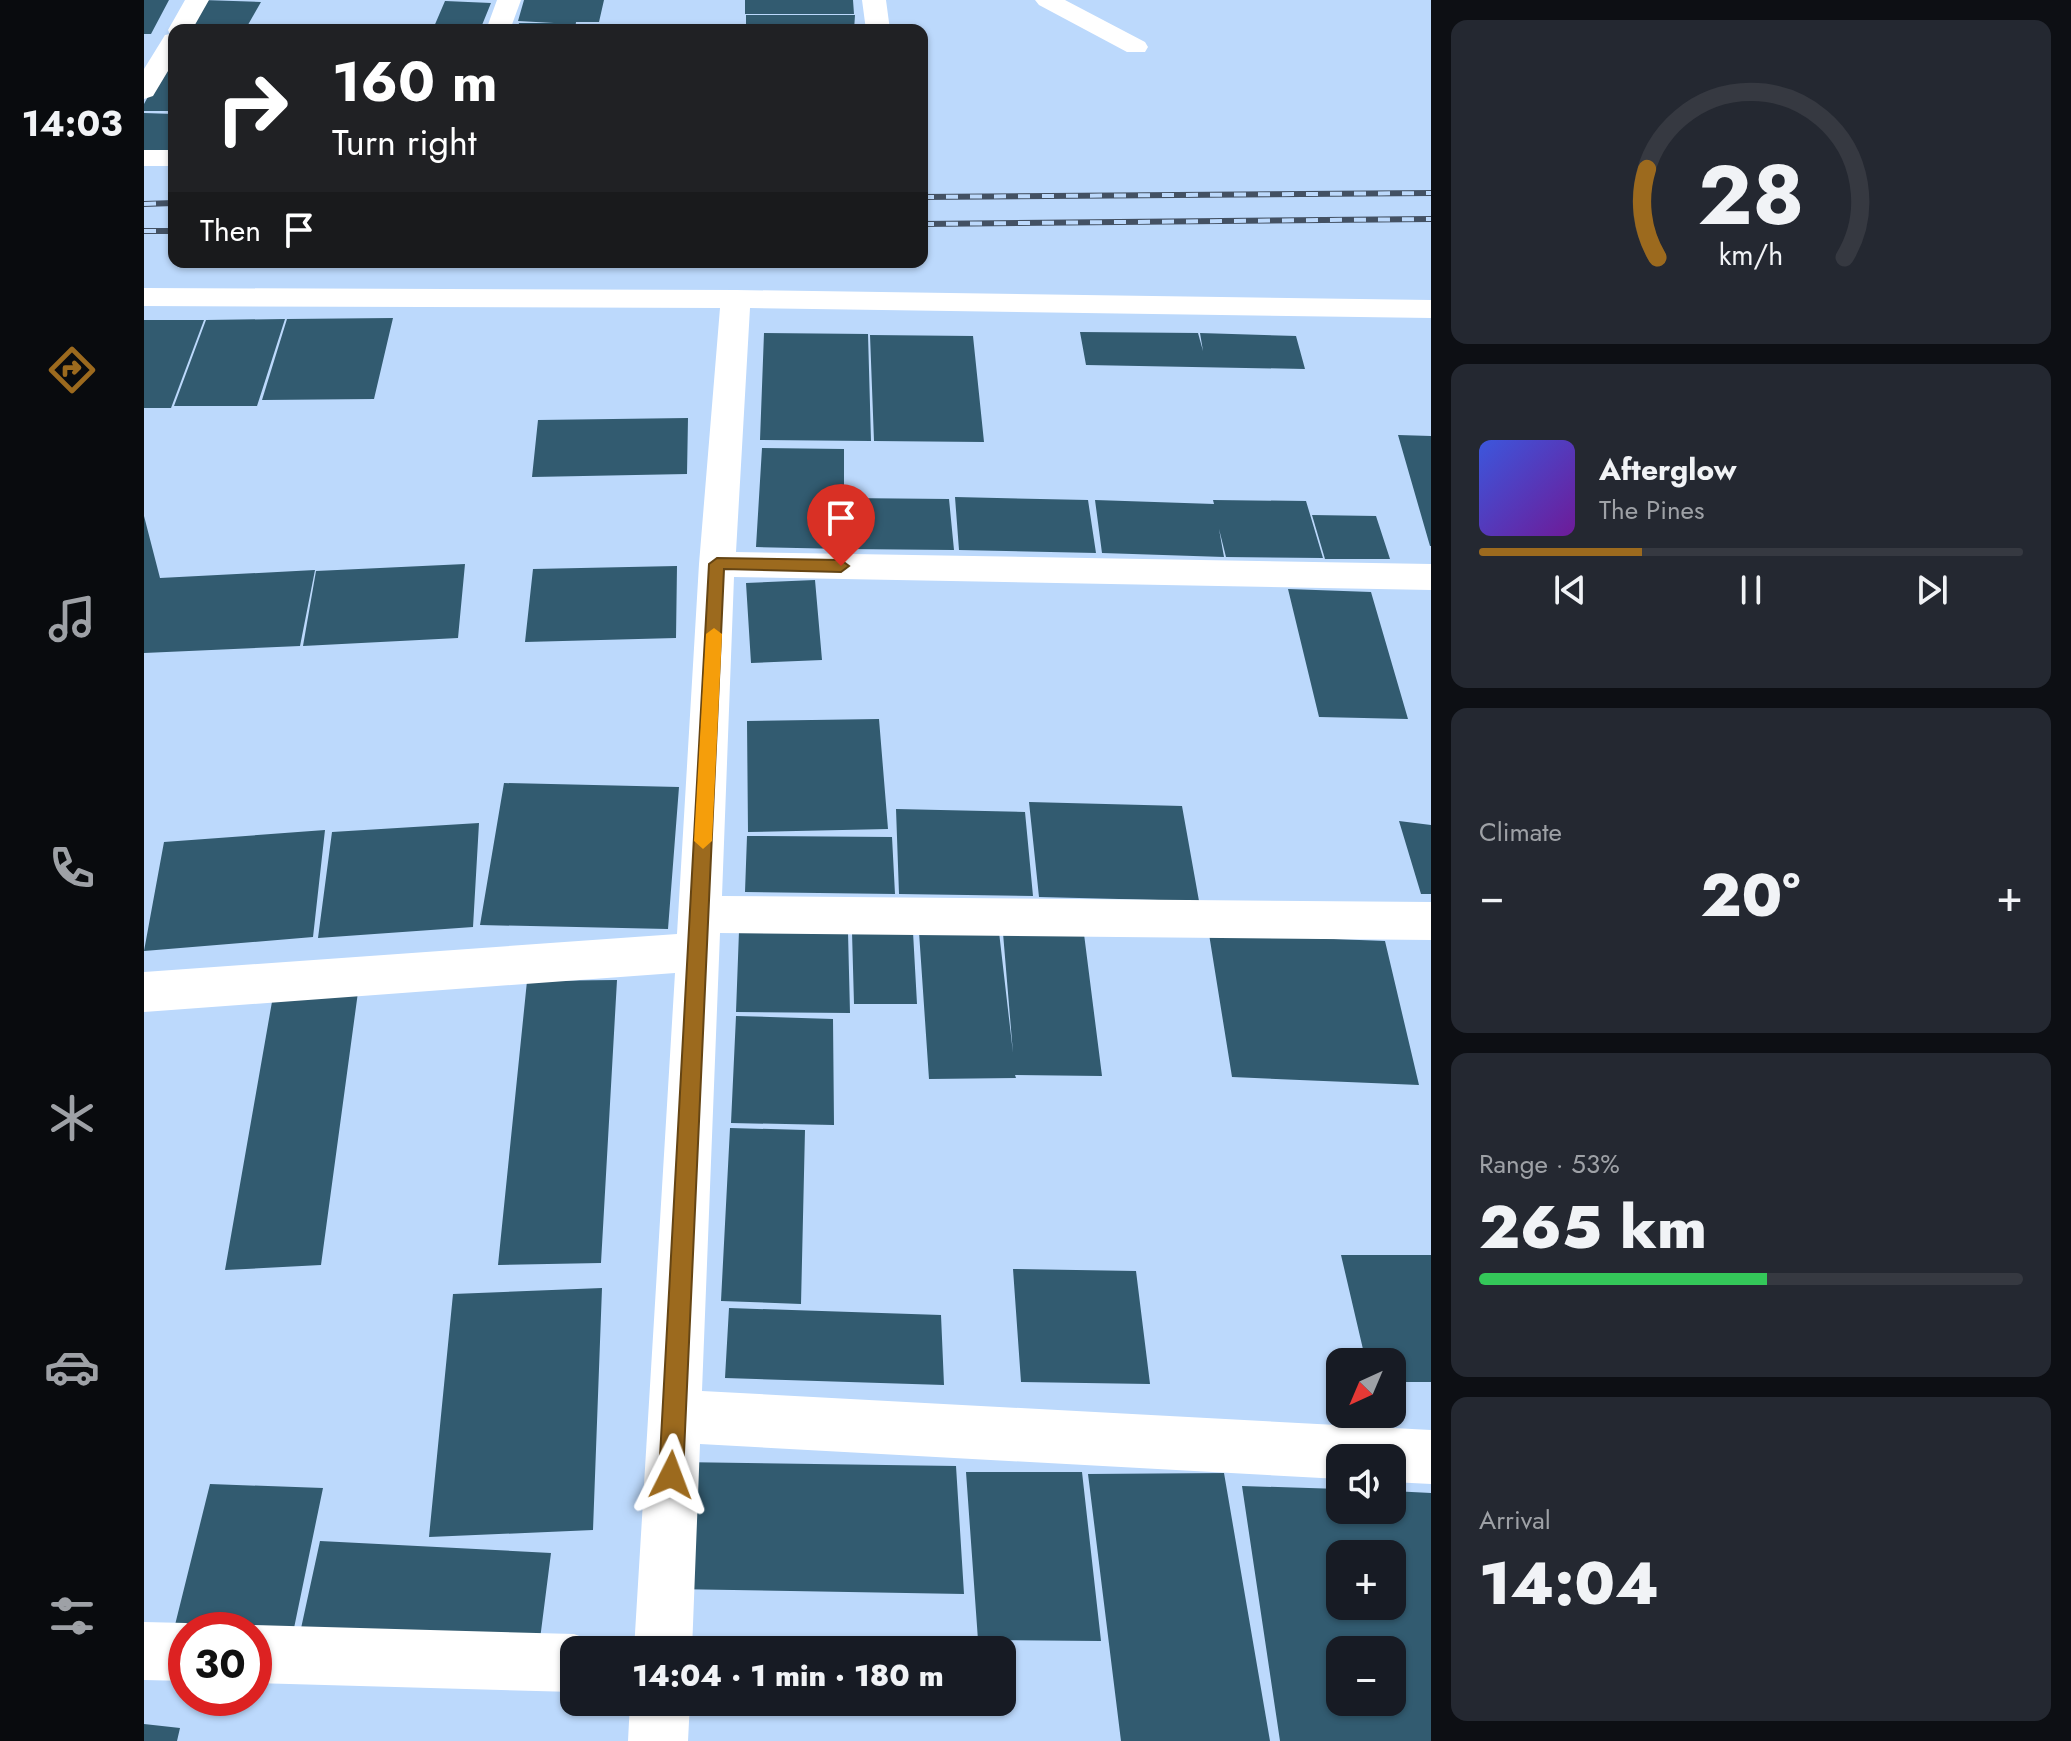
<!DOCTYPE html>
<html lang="en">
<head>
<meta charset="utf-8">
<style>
	:root { --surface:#171b24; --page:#242831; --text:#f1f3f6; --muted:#9ea1a6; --line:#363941; --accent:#9c6a1e }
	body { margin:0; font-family:Jost,sans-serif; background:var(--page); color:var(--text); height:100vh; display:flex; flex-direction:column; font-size:30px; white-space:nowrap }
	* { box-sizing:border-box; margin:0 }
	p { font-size:26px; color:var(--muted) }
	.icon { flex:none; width:44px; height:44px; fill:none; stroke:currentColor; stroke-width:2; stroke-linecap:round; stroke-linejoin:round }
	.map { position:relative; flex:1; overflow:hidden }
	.details { display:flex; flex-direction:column; gap:20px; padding:20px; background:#0d0f14; width:640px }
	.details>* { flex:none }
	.top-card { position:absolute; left:24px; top:24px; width:760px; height:244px; border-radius:16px; box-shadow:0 2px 6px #0004; background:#202124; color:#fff; overflow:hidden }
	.needle { width:52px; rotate:224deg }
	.fabs { position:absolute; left:1182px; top:1348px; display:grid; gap:16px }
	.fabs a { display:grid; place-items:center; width:80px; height:80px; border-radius:16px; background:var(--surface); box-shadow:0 2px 6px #0004; font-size:40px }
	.speed { position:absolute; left:24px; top:1612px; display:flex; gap:16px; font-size:40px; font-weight:700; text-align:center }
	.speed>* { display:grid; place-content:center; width:104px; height:104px; border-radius:50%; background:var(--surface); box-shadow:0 2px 6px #0004; line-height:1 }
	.speed .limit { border:12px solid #d22; background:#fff; color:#111 }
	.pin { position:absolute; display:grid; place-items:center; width:68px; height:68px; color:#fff; margin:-82px -34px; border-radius:50% 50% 50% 0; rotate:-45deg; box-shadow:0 0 8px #0007 }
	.pin .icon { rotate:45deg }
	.me { position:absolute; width:88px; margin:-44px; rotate:3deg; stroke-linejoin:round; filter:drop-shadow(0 0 6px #0008) }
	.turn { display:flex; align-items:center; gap:28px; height:168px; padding:0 32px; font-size:36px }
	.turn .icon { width:104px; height:104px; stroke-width:2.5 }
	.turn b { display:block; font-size:56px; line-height:68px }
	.then { display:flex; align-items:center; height:76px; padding:0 32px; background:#0003; gap:16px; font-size:30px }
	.big { font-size:60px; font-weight:800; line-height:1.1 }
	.details .widget { flex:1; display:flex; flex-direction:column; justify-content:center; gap:12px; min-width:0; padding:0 28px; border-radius:16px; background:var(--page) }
	.details .dial { align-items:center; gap:0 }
	.dial svg { height:208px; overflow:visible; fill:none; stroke:var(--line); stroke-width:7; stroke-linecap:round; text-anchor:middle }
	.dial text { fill:var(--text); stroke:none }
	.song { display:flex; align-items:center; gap:24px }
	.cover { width:96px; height:96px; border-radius:12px; background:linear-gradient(135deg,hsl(230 70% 55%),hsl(280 70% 35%)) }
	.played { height:8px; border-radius:4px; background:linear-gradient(90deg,var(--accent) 30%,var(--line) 30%) }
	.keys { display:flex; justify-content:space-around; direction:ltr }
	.heat { display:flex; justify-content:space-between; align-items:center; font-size:44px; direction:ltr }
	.charge { height:12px; border-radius:6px; background:linear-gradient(90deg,#34c759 53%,var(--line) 0) }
	.trip { position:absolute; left:416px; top:1636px; width:456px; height:80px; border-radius:16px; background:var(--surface); box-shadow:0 2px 6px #0004; font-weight:800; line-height:80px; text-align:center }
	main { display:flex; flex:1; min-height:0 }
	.menu { display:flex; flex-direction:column; width:144px; justify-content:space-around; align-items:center; background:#090b0e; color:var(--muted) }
	.menu .icon { width:56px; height:56px }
	.menu .active { color:var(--accent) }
	.menu b { font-size:36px; color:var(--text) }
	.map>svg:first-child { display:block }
	.building { fill:#325b70; fill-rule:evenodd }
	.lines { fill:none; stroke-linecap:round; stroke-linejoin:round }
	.minor { fill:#fff; fill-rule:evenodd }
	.rail-casing { stroke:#435163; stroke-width:6 }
	.rail { stroke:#bcd9fc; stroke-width:4; stroke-dasharray:12; stroke-linecap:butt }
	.route { fill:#9c6a1e; stroke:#654514; stroke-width:2 }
	.slow { fill:#f59e0b }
</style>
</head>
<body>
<main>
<nav class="menu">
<b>14:03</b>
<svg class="icon active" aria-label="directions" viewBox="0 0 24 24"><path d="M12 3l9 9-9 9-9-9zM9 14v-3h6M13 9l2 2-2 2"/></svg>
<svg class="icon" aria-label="music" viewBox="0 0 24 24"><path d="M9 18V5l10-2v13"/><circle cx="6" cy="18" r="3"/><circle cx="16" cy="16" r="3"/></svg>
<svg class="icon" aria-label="phone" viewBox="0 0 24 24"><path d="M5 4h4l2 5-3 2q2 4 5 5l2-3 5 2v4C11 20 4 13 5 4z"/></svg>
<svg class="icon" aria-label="climate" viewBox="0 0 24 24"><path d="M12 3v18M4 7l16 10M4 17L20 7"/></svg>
<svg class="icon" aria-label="car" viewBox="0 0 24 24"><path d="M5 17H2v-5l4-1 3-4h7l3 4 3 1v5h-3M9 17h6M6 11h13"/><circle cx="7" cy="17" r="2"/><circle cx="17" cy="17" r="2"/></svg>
<svg class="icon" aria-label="filters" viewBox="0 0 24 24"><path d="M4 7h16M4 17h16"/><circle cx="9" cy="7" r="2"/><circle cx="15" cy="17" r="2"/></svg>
</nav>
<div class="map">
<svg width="1287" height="1741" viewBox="0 0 1287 1741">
	<rect width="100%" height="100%" fill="#bcd9fc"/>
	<!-- building -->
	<path class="building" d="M0,0h25l-18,34h-7z
		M59,0l58,2 -16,28h-60z
		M380,0h80l-5,22h-23l-1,8h-58l2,-7h35l-36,-2z
		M601,0h108l1,14h-109z
		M301,1l46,2 -11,27 -47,-1z
		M602,15h109l-1,15h-108z
		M18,71h12v40h-30v-7z
		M0,113l30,1v41l-30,-1z
		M249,318l-19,81 -112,1 25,-81z
		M141,319l-28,87h-83l32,-86z
		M0,320h60l-33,88h-27z
		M936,332l118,1 5,18 -3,-18 96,3 9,33 -219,-4z
		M620,333l104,1 3,107 -111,-1z
		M726,335l103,1 11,106 -110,-1z
		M544,418l-1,56 -155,3 6,-57z
		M1254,435l33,1v110h-1z
		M618,448l82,1v49l105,1 5,51 -108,-1 -1,-42 -1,42 -88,-2z
		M811,497l133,3 8,53 -137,-3z
		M951,500l119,4 -1,-4 93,1 17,57 -97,-1 -7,-28 5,28 -122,-4z
		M1168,515l64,1 14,43h-65z
		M0,516l16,62 155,-8 -15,76 -156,7z
		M321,564l-7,74 -155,8 13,-75z
		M533,566l-1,72 -151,4 8,-73z
		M671,580l7,80 -71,3 -5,-80z
		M1144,589l83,3 37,127 -89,-2z
		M735,719l9,110 -140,3 -1,-111z
		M360,783l175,4 -11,142 -188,-4z
		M885,802l153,4 17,95 -160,-4z
		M752,809l129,3 8,84 -134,-2z
		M1255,821l32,4v69h-10z
		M335,823l-6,104 -155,11 14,-106z
		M181,830l-12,107 -169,14 20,-109z
		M603,836l145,1 3,57 -150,-2z
		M595,931l109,1 2,81 -114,-1z
		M708,932h61l4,72h-63z
		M775,932h80l14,121 -10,-120 81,1 18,142 -87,-1 1,3 -87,1z
		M1065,934l176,7 34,144 -187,-8z
		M473,980l-16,283 -103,2 29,-284z
		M214,992l-37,273 -96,5 48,-274z
		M592,1016l97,3 1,106 -103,-2z
		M586,1128l75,2 -4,174 -80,-3z
		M1197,1255h90v127h-39v-20h-26z
		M869,1269l123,2 14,113 -129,-2z
		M458,1288l-9,242 -164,7 24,-243z
		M585,1308l212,7 3,70 -219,-7z
		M533,1462l279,4 8,128 -293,-5z
		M822,1472h116l19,169 -123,-1z
		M1080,1473l46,268h-149l-33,-267z
		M66,1484l113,4 -30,145 -119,-4z
		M1098,1486l98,3v21h52v-19l39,2v248h-151zM1196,1554h52v52h-52zM1196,1650h52v52h-52z
		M176,1541l231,12 -12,94 -239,-14z
		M0,1724l36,4 -3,13h-33z"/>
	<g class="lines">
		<!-- minor -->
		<path class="minor" d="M41,0h24l-17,30h-18v31l-21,35 -9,3v-30l21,-34 5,-1 -2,-4z
			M353,0h24l-11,30h-24z
			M718,0h24l4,30h-24z
			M891,0h30l80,42 3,5 -3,5h-18l-88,-47z
			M0,150h30v16h-30z
			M0,288l592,2 695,10v18l-681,-10 -14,244 695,12v26l-697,-13 -12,319 709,6v38l-711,-7 -18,458 729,39v54l-39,-2v-24h-52v21l-640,-35 -8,206h-58l41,-677 -531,39v-40l533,-38 22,-370 21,-256 -576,-2z
			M0,1622l42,1 17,7h-17v51l-42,-1z
			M110,1625l320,9 21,8 3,8h-24v42l-320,-9v-53h-12z
			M486,1702h60l-2,39h-60z"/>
		<!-- rail casing -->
		<g class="rail-casing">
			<path id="rail" d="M778,197l509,-4
				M0,204l30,-1
				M778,224l509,-5
				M0,231h30"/>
		</g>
		<!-- rail -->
		<use href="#rail" class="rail"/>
	</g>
	<!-- route -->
	<path class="route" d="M573,558l124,2 8,6 -8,6 -117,-3 -41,906 -3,8 -9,4 -8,-4 -4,-8 50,-911z"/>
	<!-- slow -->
	<path class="slow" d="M570,628l8,6 -10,207 -9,8 -9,-8 12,-207z"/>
</svg>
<div class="fabs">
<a><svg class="needle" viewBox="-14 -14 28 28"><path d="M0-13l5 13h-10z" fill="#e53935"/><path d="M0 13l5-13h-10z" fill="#9ea1a6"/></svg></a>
<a><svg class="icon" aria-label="sound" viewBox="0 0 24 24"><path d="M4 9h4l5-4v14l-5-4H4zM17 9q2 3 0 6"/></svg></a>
<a>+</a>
<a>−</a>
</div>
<div class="speed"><div class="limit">30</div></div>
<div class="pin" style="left:697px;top:566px;background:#d93025"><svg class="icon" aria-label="arrive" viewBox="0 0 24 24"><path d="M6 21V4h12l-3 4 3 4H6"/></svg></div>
<svg class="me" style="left:527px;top:1475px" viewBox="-20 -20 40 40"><path d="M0-17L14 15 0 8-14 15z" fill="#9c6a1e" stroke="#fff" stroke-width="4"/></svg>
<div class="trip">14:04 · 1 min · 180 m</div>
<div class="top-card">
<div class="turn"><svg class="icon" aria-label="right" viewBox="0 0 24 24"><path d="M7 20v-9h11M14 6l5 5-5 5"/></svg><div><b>160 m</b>Turn right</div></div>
<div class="then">Then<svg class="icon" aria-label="arrive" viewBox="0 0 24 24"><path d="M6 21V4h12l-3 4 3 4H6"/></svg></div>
</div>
</div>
<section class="details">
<div class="widget dial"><svg viewBox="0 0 100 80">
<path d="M14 69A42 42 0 1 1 86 69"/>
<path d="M14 69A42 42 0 0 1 10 35" stroke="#9c6a1e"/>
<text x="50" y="56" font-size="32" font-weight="700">28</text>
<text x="50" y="72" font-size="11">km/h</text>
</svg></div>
<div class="widget">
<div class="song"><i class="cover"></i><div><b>Afterglow</b><p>The Pines</p></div></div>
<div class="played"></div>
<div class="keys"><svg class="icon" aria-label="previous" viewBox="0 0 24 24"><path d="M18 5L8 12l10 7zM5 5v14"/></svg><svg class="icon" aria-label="pause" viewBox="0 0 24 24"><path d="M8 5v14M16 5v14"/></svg><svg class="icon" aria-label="next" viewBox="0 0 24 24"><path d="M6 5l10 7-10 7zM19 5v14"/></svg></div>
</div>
<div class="widget"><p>Climate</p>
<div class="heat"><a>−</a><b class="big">20°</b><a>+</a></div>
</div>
<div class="widget"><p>Range · 53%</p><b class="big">265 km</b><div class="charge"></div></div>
<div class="widget"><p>Arrival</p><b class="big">14:04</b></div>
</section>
</main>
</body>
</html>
